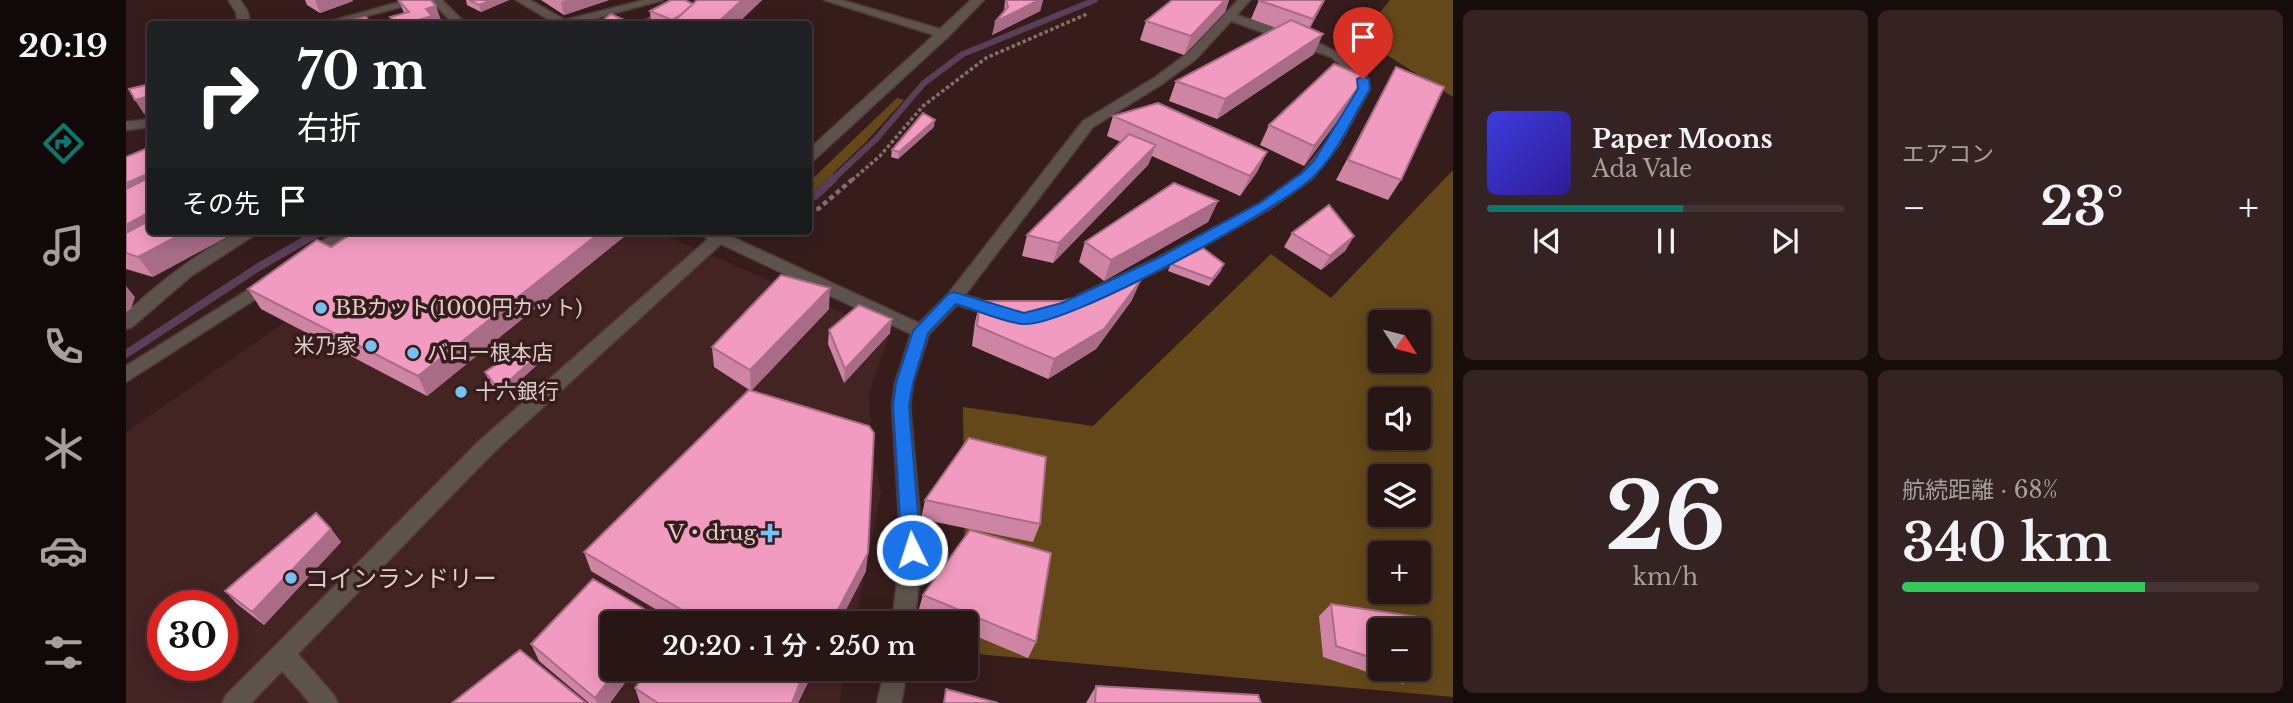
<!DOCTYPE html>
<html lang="ja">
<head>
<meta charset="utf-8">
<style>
	:root { --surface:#281615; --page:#342322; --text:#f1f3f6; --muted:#a59fa0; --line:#443534; --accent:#0f766e }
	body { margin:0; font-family:"Libre Baskerville","Noto Sans JP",serif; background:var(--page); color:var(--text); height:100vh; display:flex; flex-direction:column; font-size:26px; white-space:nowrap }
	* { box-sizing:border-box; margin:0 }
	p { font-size:23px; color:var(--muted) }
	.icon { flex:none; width:38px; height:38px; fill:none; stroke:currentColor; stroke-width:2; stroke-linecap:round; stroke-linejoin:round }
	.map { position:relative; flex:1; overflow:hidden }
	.side { display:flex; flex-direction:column; gap:10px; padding:10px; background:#160c0c; width:840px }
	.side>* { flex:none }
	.guide { position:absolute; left:21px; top:21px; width:665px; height:214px; border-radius:7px; box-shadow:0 4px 18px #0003,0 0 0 2px var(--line); background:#202124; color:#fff; overflow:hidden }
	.needle { width:46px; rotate:126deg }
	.fabs { position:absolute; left:1242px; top:310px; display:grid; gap:14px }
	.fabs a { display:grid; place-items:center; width:63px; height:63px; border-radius:7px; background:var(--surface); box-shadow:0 4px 18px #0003,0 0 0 2px var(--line); font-size:35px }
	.speed { position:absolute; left:21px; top:590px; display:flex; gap:14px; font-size:35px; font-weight:700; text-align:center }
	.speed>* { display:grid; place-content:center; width:91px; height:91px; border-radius:50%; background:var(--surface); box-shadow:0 4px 18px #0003,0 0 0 2px var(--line); line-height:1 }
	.speed .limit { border:10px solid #d22; background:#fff; color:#111 }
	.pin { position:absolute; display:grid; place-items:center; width:60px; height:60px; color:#fff; margin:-72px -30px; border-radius:50% 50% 50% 0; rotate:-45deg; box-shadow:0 0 7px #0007 }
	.pin .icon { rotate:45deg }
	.me { position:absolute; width:77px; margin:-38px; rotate:356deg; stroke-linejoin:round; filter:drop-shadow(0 0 5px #0008) }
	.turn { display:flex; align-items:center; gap:24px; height:147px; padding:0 35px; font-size:32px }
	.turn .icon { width:91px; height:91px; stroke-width:2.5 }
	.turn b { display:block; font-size:49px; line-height:60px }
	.then { display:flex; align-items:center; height:66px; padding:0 35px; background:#0003; gap:14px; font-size:26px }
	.big { font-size:52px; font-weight:600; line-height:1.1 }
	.side .card { flex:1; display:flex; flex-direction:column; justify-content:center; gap:10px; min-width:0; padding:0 24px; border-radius:10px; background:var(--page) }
	.side .dial { align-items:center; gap:0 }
	.dial b { font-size:91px; line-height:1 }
	.song { display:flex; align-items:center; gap:21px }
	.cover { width:84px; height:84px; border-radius:10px; background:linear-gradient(135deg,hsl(240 70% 55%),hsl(250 70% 35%)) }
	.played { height:7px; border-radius:4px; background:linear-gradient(90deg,var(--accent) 55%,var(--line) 55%) }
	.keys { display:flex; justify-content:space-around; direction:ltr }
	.heat { display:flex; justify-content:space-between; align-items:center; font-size:38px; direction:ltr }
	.charge { height:10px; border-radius:5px; background:linear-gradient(90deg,#34c759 68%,var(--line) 0) }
	.side .tiles { flex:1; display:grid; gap:10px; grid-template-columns:repeat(2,1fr) }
	.trip { position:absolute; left:474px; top:611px; width:378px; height:70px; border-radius:7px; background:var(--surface); box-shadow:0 4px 18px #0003,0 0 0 2px var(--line); font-weight:600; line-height:70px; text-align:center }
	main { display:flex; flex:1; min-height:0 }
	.tabs { display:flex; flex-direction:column; width:126px; justify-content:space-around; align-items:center; background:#100908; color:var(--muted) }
	.tabs .icon { width:49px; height:49px }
	.tabs .selected { color:var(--accent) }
	.tabs b { font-size:32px; color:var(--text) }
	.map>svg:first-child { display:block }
	.built { fill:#442323; fill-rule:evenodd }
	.green { fill:#644819; fill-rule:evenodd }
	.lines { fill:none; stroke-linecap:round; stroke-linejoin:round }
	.stream-far1 { stroke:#5b3e58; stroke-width:6 }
	.stream { stroke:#5b3e58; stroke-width:8 }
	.minor-casing { stroke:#513938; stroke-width:3 }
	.path-far1 { stroke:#846e6d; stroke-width:3.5; stroke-dasharray:3.5 2.5; stroke-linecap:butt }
	.path { stroke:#846e6d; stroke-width:4.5; stroke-dasharray:5 3.5; stroke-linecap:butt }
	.minor { fill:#5e524c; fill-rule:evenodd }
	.wall { fill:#ce85a4 }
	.shaded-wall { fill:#a86c86 }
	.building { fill:#f09bbf; stroke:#a86c86; stroke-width:2 }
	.route { fill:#1a73e8; stroke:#114b97; stroke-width:2 }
	.poi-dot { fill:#75c0f6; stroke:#361d1c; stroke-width:2.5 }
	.labels { text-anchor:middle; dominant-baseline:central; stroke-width:7; stroke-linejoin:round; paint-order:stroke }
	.poi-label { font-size:21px; fill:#dfcdcc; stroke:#361d1c; text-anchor:start }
	.near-poi-label { font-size:24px; fill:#dfcdcc; stroke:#361d1c; text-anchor:start }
</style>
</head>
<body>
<main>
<nav class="tabs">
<b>20:19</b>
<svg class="icon selected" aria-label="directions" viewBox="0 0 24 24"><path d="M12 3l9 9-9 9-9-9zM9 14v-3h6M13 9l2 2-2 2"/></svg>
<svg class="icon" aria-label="music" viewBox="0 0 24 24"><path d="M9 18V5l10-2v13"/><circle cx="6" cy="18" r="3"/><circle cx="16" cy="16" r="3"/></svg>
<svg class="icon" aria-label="phone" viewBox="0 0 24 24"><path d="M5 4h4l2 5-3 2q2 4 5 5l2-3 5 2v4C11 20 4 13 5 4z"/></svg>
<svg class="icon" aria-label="climate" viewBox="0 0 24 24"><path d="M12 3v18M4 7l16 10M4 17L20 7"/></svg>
<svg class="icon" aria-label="car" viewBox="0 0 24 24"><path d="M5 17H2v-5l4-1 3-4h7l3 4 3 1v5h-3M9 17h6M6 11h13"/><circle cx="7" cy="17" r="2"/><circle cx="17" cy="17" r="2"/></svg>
<svg class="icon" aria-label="filters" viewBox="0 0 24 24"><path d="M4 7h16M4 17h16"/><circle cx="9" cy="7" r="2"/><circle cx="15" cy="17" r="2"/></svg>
</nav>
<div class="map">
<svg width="1327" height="703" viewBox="0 0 1327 703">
	<rect width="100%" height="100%" fill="#361d1c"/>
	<!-- built -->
	<path class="built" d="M291,231h238l235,102 -21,60 3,59 9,40 -26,131h-243v45l234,1 -7,34h-713v-271zM37,606h59v59h-59z"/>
	<!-- green -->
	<path class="green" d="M1264,0h63v97l-93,-59z
		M771,98l7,2 -40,44 -50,47 -5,2v-11z
		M1327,170v527l-487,-44 -3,-246 130,19 178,-172 60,44zM1255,322h38v38h-38zM1255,399h38v39h-38zM1255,476h38v38h-38zM1255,553h38v39h-38zM1255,630h38v38h-38z"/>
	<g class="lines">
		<!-- stream-far1 -->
		<path class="stream-far1" d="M516,24l17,-10
			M706,180l44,-41 48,-56 39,-29 132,-54"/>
		<!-- stream -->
		<path class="stream" d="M682,198l7,-2 19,-18
			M0,354l131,-86 64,-37"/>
		<!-- minor casing -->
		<g class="minor-casing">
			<path id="minor" d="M102,0h12l8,12 2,12h-12l-2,-12z
				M281,0h19l-88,24h-18z
				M304,0h12l24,24h-12z
				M390,0h14l35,20 79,-20h19l-88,24h-19z
				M698,0h18l98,29 31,-29h13l-36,37 -135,124 -5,1v-12l126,-115z
				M1112,0h12l-13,15c33,12 129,34 133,74l-31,56 -27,34 -42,30 -101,57 -85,39 -8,-6 2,-4 79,-37 103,-55 42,-30 24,-30 32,-54 -1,-9 -26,-23 -100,-36 -35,38 -34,25 -69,43 -128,168 42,13 2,4 -2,4 -6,2 -44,-13 -28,29 -16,49 -3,23 13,144 -9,73h-22l9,-73 -9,-144 3,-23 16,-49 -190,-90 -228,209 -195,201 36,41 4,8h-28l-28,-32 -31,32h-29l4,-8 253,-254 229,-202 -11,-8h37l-4,5 189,87 29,-29 135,-173 71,-43 34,-25z
				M24,119v8l-24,3v-8z
				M114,231h21l-70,45 -59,51 -6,2v-16c35,-32 72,-61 114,-82z
				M212,231h19l-43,31h-12l-2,-4 2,-4z
				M144,276l6,2 2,4 -2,4 -150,96v-16z
				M759,668h23l-7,35h-24z"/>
		</g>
		<!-- path-far1 -->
		<path class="path-far1" d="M726,180l28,-24 43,-50 63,-48 101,-44"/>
		<!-- path -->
		<path class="path" d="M682,211l10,-2 36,-31"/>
		<!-- minor -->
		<use href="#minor" class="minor"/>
	</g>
	<!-- wall -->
	<path class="wall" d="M179,0h47l1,1 -33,12 -13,-8z
		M340,0h43l-28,12 -14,-7z
		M415,0h68l-45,15z
		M571,0h65l-25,24h-86l-1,-13 43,-7z
		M879,0h38l-3,11 -48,24 12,-23z
		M1046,0h57l-4,12 -41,43 -44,-15 6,-19z
		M1133,0h66l-15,28 4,26 -97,65 -48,-18 7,-20 100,-53 -25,-9z
		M273,1l42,19 -7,2 1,2h-42l-3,-7 14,-4z
		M1270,67l5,113 -13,20 -52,-20z
		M1230,96l-52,70 -44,-21 9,-20z
		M987,116l154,36 -10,20 -17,24 -88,-40 -4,9 -95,98 -31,-7 5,-21 94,-93 -14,-6z
		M808,127l-36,32 -7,-2 1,-7z
		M0,157l27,120 -27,-8z
		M1092,201l-10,21 -104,59 -25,-19 6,-20z
		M1166,233l62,3 -9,15 -24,19 -37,-23z
		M500,235l-199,161 -166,-87 -13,-20 83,-42z
		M1045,264h53l-4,8 -11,14 -41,-15z
		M1006,300l-36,49 -48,30 -76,-33 3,-24 5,-21z
		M703,309l-78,82 -37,-24 -2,-20z
		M703,330l61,3 -46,50 -16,-39z
		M411,356l2,7 -38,35 -13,-19 -3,-7z
		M799,500l115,24 -7,18 -112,-23z
		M205,529l10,13 -77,83 -27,-21 -12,-13z
		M458,552l282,19 -27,52h-160l-88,-52z
		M797,595l113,47 -8,16 -62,-26v-9h-22l-26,-11z
		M1205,604l50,26v38h37v5l-15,11 -80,-27 -4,-41z
		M405,644l81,24h24l-26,35h-21l-50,-42z
		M523,668h166l-17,35h-158l-5,-15z
		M970,686l165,17h-175z"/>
	<!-- shaded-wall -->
	<path class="shaded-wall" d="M189,0h37l1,1 -33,12z
		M366,0h17l-28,12 -2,-7z
		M440,0h43l-45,15 -3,-13z
		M616,0h20l-25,24h-21z
		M913,0h4l-3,11 -48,24 3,-13z
		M1099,0h4l-4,12 -41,43 7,-19z
		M1198,0h1l-21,38 9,-19z
		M310,6l5,14 -7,2 1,2h-31l22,-15z
		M1197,34l-9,20 -97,65 8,-20z
		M1240,77l-10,19 -52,70 10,-20z
		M24,96v17l-6,1 -9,-14z
		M809,120l-1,7 -36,32 1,-7z
		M1030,145l-8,20 -95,98 6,-20z
		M1141,152l-10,20 -17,24 10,-20z
		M24,173v26l-24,11v-27z
		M1092,201l-10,21 -104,59 7,-21z
		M24,212v19l-24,22v-28z
		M61,231h51l-85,46 -15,-20z
		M476,231h23l1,4 -199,161 -9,-20z
		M1228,236l-9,15 -24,19 9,-14z
		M1098,264l-4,8 -11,14 3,-7z
		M1015,280l-9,20 -36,49 -48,30 6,-20z
		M0,286l9,11 -4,12 -5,3z
		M704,288l-1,21 -78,82 -1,-21z
		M766,319l-2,14 -46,50 1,-14z
		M411,356l2,7 -38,35 -2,-8z
		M205,529l10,13 -77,83 -12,-13z
		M742,553l-2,18 -27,52h-8z
		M492,668h18l-26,35h-13l-2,-5z
		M681,668h8l-17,35h-6l9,-23z"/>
	<!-- building -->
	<path class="building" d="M277,0h28l5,6 -10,3 6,7 -28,8h-8l-6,-7 19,-5 -10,-11z
		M343,0h23l-13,5z
		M545,0h14l8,4 -11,10 -10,6 -22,-9z
		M571,0h45l-26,24h-45z
		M880,0h33l-44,22 13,-15z
		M1046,0h53l-34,36 -45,-15z
		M1132,0h66l-11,19z
		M485,14l13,6 -5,4h-21z
		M240,17l5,7h-34z
		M1165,20l32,14 -98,65 -49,-18z
		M1208,64l32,13 -52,69 -45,-21z
		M1270,67l48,20 -43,93 -53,-20z
		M24,84v12l-15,4 -6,-11z
		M1032,103l109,49 -17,24 -137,-60z
		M797,113l12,7 -36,32 -7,-2z
		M1003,134l27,11 -97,98 -32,-8z
		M24,147v26l-24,10v-26z
		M24,177v35l-24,13v-36z
		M1048,183l44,18 -107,59 -26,-18z
		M1203,205l25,31 -24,20 -38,-23z
		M24,220v11h37l-49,26 -12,-4v-20z
		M230,231h246l-184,145 -170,-87 69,-49 14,7z
		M1077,248l21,16 -12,15 -41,-15z
		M655,275l49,13 -80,82 -38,-23z
		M1015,280l-37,49 -50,30 -77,-33 3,-25h83z
		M733,305l33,14 -47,50 -16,-39z
		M393,349l18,7 -38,34 -14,-18z
		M623,390l120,36 5,7 -6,120 -37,70h-127l-120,-71z
		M843,438l77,19 -6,67 -115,-24z
		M190,513l15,16 -79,83 -27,-21z
		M844,530l81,23 -15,89 -113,-47z
		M467,579l65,38 -4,6h-42v45h6l-23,30 -64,-54z
		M1205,604l88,13v13h-38v31l-45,-15z
		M559,618l10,5h-14z
		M394,650l66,53h-134z
		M523,668h158l-6,12 -9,23h-134l-23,-15z
		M1278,668h14v5z
		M970,686l162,9 3,8h-166z
		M820,689l52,14h-54z"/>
	<!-- route -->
	<path class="route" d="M1237,76l6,3 1,10c-18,29 -33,66 -58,89 -35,32 -247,150 -289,146 -21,-2 -46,-14 -67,-20l-28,29 -15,50 -4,23 12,144 -3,6 -6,3 -7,-3 -3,-6 -9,-144 3,-23 17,-52 35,-37 6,-2 70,21 38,-10 96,-45 102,-55 42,-30 12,-12 44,-72 -1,-10z"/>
	<!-- markers -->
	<g class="poi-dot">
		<circle cx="195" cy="308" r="7"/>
		<circle cx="245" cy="346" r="7"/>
		<circle cx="287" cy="353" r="7"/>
		<circle cx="335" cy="392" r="7"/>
		<path d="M640.5 522.5h7v7h7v7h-7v7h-7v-7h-7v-7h7z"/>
		<circle cx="165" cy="578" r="7"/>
	</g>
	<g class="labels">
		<!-- poi labels -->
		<g class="poi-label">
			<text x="209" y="308">BBカット(1000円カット)</text>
			<text x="231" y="346" text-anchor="end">米乃家</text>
			<text x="301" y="353">バロー根本店</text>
			<text x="349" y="392">十六銀行</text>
			<text x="630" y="533" text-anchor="end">V・drug</text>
		</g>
		<!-- near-poi labels -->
		<g class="near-poi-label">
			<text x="179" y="578">コインランドリー</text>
		</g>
	</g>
</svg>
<div class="fabs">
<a><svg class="needle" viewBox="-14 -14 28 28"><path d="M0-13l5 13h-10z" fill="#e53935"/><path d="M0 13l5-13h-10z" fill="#a59fa0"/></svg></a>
<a><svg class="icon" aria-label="sound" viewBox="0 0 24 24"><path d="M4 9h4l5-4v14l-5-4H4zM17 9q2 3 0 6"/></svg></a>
<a><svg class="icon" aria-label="layers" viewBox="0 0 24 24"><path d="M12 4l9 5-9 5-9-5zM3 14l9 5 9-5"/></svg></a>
<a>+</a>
<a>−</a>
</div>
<div class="speed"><div class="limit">30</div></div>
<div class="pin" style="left:1237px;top:79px;background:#d93025"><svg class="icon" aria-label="arrive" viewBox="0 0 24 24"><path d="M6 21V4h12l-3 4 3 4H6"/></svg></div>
<svg class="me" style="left:786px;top:550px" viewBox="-20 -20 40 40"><circle r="17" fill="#1a73e8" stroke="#fff" stroke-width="3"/><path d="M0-11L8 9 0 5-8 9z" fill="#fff"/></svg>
<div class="trip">20:20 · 1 分 · 250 m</div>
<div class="guide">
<div class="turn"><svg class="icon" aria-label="right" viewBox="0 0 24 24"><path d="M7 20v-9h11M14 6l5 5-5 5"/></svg><div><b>70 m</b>右折</div></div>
<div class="then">その先<svg class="icon" aria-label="arrive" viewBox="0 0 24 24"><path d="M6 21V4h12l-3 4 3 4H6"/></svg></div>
</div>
</div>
<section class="side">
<div class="tiles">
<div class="card">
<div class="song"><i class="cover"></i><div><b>Paper Moons</b><p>Ada Vale</p></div></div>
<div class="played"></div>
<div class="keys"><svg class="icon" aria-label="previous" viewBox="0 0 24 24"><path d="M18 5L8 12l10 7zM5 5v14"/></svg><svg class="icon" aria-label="pause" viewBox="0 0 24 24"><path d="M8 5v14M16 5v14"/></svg><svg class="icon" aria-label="next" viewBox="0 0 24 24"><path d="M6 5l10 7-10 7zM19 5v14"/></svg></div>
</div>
<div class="card"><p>エアコン</p>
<div class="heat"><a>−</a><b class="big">23°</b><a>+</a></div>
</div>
<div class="card dial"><b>26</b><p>km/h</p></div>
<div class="card"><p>航続距離 · 68%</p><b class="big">340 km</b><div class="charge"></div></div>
</div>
</section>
</main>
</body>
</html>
